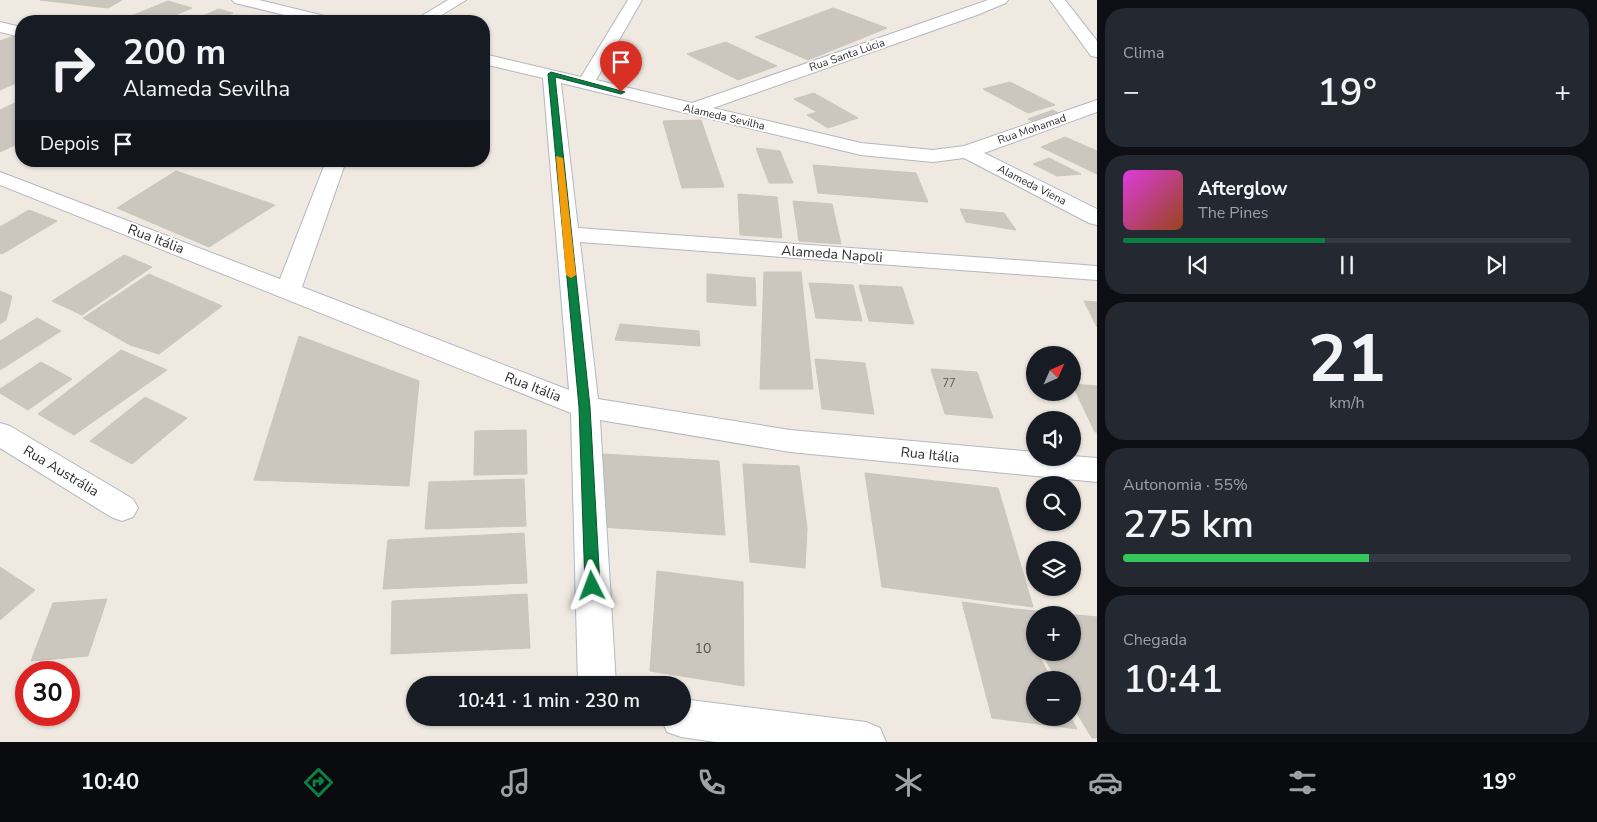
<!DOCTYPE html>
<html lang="pt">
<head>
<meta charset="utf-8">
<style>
	:root { --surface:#171b24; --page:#242831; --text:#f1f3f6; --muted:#9ea1a6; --line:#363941; --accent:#0b8043 }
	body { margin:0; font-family:"Nunito Sans",sans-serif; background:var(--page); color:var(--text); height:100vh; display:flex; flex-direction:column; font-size:19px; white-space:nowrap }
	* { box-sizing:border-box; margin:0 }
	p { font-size:16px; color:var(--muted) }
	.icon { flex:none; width:28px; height:28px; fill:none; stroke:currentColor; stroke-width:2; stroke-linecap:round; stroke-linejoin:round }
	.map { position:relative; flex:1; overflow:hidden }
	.sheet { display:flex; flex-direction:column; gap:8px; padding:8px; background:#0d0f14; width:500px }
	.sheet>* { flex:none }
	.hud { position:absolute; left:15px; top:15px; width:475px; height:152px; border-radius:20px; box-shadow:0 1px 4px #0004; background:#171b24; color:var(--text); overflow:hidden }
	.needle { width:32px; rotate:45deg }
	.fabs { position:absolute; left:1026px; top:346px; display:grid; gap:10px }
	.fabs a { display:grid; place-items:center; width:55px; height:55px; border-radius:50%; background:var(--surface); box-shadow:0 1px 4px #0004; font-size:25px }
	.speed { position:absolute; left:15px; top:661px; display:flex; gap:10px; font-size:25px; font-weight:700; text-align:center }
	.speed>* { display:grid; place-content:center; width:65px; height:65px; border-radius:50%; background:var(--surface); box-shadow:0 1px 4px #0004; line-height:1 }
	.speed .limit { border:8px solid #d22; background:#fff; color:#111 }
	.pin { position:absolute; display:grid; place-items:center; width:42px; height:42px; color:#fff; margin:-51px -21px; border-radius:50% 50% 50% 0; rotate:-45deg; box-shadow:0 0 5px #0007 }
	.pin .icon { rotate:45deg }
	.me { position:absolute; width:55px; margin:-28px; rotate:357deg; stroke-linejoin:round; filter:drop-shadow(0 0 4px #0008) }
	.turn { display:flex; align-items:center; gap:18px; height:105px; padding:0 25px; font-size:22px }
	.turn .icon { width:65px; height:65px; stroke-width:2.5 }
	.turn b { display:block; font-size:35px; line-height:42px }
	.then { display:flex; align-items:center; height:48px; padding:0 25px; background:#0003; gap:10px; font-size:19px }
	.big { font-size:38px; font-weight:600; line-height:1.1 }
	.sheet .tile { flex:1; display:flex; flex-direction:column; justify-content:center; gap:8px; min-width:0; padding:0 18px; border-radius:20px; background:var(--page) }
	.sheet .dial { align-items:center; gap:0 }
	.dial b { font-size:65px; line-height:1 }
	.song { display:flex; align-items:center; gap:15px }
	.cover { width:60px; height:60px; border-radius:8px; background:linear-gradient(135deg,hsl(300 70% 55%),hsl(20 70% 35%)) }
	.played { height:5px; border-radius:2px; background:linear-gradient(90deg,var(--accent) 45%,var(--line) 45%) }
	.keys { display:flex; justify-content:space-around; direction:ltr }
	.heat { display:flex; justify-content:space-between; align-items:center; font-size:28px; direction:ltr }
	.charge { height:8px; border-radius:4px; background:linear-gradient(90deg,#34c759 55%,var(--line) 0) }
	.trip { position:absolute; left:406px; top:676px; width:285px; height:50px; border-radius:25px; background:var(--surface); box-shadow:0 1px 4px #0004; font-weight:600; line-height:50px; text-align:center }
	.tab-bar { display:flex; height:80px; justify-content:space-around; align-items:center; background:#090b0e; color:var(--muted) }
	.tab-bar .icon { width:35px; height:35px }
	.tab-bar .on { color:var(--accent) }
	.tab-bar b { font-size:22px; color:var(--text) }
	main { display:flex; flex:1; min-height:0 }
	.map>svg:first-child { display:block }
	.building { fill:#cbc7bf; stroke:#cbc5ba }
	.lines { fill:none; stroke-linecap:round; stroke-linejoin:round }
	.minor-casing { stroke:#b4b7c1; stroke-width:2 }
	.minor { fill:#fff; fill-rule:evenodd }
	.route { fill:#0b8043; stroke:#07532c }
	.slow { fill:#f59e0b }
	.labels { text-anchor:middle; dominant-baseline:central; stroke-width:4; stroke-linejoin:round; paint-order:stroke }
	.far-street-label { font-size:11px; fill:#2e2e2e; stroke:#fff }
	.number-label { font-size:11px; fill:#555452 }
	.street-label { font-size:14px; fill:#2e2e2e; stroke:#fff }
	.near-number-label { font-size:14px; fill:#555452 }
</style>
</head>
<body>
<main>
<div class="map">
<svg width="1097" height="742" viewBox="0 0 1097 742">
	<rect width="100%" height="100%" fill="#efe9e1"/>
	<!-- building -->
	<path class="building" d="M40,0h82l-14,8z
		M168,1l24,7 -31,13h-42z
		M833,8l54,20 -79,32 -53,-23z
		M219,9l14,4 -18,8h-24z
		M237,15l23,6h-37z
		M14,36l7,2v43l-21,9v-49z
		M726,42l51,24 -39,14 -51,-26z
		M1010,82l45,23 -27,8 -45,-24z
		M814,93l44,25 -30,10 -21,-13 10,-3 -23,-13z
		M21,100v42l-21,10v-42z
		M1053,110l7,4 -23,9 -9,-4z
		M701,120l23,67 -42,1 -19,-67z
		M1065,137l32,14v23l-56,-27z
		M756,148l24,3 13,32h-24z
		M1049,158l32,16 -24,2 -24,-12z
		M813,165l103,8 12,29 -110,-9z
		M176,171l99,34 -66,42 -92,-39z
		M738,194l39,3 5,41 -42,-3z
		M793,201l39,3 9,40 -42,-3z
		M960,209l44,4 12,17 -50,-8z
		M29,210l28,11 -55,33 -2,-1v-26z
		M124,255l28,12 -70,48 -30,-14z
		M764,272h37l12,117h-53z
		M149,274l73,32 -63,48 -29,-9 -47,-27z
		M707,274l48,4 1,28 -49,-4z
		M809,283l44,2 9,36 -46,-3z
		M859,285l43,2 12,37 -45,-3z
		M0,291l12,5 -6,24 -6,4z
		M1084,301l13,1v25z
		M37,318l24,13 -61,39v-29z
		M620,324l79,7 1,15 -85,-6z
		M299,336l120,45 -10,105 -155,-6z
		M121,350l46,20 -93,65 -36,-21z
		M815,359l50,4 9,51 -52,-5z
		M41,362l31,17 -44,31 -28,-17v-4z
		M931,369l46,3 16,46 -48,-4z
		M1072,384l25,2v46h-2z
		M145,397l42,21 -55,46 -42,-23z
		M526,430l1,44 -53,1 1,-44z
		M603,454l116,7 6,74 -125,-8z
		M743,464l56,2 8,62 -2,40 -55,-6z
		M865,473l133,15 35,119 -151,-20z
		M524,479l2,47 -101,3 4,-47z
		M524,533l3,50 -144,6 5,-49z
		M0,567l35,23 -35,30z
		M657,571l86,11 1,104 -94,-15z
		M527,594l3,54 -139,6 1,-53z
		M107,599l-19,57 -57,5 22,-58z
		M962,602l53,7 20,39v4h2l15,28h-17v38h36l6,11 -85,-11z
		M1015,609l82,8v121h-5l-20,-33v-25h-15l-16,-28h31v-37h-37v28z"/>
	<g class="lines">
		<!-- minor casing -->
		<g class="minor-casing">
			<path id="minor" d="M232,0h27l74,18 2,3h-26l-74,-18z
				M448,0h18l-34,21h-19z
				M628,0h14l-46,80 96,23 296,-103h20l-2,3 -29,12 -264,93 148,35 72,7 31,-4 133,-46v12l-113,41 113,56v16l-8,-2 -125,-65 -31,4 -72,-7 -300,-72 17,145 519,38v14l-517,-38 18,157 192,31 245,22v6h37v-2l25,2v24l-307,-30 -190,-32 16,265h-38l-7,-272 -571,-228v-13l280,107 46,-118h20l-44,126 267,103 -26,-312 -59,-14v-10l97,23z
				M1050,0h15l32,41v16l-6,-1z
				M0,22l21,5v10l-21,-5z
				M0,423l10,3 123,73 5,9 -5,9 -11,4 -11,-4 -111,-69z
				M682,699l184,23 14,6 6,14h-170l-35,-5 -14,-5 -6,-14h21z"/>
		</g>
		<!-- minor -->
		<use href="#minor" class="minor"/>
	</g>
	<!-- route -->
	<path class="route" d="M551,72l74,20 -4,2 -66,-17 35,330 10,179 -2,4 -6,2 -5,-2 -2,-4 -6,-179 -31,-333z"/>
	<!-- slow -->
	<path class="slow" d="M556,156l7,2 13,117 -5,3 -5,-3z"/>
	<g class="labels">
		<!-- far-street labels -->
		<g class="far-street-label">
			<text transform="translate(847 55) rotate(-19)">Rua Santa Lúcia</text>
			<text transform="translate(724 117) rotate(13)">Alameda Sevilha</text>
			<text transform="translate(1032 129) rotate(-19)">Rua Mohamad</text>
			<text transform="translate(1032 185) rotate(27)">Alameda Viena</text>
		</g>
		<!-- number labels -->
		<g class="number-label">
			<text x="949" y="383">77</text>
		</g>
		<!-- street labels -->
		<g class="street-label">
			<text transform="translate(156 239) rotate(21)">Rua Itália</text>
			<text transform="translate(832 254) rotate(4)">Alameda Napoli</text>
			<text transform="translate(533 387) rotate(21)">Rua Itália</text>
			<text transform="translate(930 455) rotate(6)">Rua Itália</text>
			<text transform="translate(61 471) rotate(31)">Rua Austrália</text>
		</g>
		<!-- near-number labels -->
		<g class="near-number-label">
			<text x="703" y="648">10</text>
		</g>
	</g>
</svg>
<div class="fabs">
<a><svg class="needle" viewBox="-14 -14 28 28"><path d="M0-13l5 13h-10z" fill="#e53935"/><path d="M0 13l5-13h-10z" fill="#9ea1a6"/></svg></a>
<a><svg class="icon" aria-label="sound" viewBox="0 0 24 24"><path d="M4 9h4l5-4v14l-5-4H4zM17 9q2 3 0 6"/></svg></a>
<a><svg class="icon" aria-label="search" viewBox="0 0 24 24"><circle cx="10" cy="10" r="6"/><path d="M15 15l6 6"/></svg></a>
<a><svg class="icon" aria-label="layers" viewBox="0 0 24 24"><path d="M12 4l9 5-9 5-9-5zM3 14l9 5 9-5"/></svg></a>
<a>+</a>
<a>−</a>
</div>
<div class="speed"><div class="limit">30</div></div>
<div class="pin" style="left:621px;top:92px;background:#d93025"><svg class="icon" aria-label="arrive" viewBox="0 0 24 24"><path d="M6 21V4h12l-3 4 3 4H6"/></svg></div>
<svg class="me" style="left:592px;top:586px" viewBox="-20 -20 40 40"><path d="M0-17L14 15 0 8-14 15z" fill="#0b8043" stroke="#fff" stroke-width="4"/></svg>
<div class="trip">10:41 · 1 min · 230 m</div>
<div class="hud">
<div class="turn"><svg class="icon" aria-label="right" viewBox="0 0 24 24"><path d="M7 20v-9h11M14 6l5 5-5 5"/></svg><div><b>200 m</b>Alameda Sevilha</div></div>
<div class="then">Depois<svg class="icon" aria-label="arrive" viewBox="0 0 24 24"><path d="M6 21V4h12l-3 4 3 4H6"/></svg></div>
</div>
</div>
<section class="sheet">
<div class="tile"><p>Clima</p>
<div class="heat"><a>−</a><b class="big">19°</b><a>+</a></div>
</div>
<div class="tile">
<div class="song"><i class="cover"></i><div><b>Afterglow</b><p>The Pines</p></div></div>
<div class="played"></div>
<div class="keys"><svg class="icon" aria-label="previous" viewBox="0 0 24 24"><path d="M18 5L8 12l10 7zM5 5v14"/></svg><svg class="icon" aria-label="pause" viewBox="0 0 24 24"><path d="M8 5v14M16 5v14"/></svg><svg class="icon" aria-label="next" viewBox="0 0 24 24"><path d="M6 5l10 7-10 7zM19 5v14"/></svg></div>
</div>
<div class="tile dial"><b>21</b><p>km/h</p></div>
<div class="tile"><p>Autonomia · 55%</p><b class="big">275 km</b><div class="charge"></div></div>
<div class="tile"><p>Chegada</p><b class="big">10:41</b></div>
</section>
</main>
<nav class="tab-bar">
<b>10:40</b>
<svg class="icon on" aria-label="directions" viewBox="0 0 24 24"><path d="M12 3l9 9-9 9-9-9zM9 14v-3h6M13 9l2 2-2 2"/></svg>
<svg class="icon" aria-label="music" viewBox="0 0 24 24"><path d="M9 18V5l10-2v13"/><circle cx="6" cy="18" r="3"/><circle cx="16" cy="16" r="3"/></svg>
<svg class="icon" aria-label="phone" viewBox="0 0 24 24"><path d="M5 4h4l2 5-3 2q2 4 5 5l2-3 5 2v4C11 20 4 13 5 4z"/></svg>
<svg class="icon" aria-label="climate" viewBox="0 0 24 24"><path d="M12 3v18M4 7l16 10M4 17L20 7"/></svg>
<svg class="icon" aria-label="car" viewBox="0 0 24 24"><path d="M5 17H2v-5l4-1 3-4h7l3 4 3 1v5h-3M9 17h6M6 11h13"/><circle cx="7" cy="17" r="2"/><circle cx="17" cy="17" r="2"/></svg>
<svg class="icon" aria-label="filters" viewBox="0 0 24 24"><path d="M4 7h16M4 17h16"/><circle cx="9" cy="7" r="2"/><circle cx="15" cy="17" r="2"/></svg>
<b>19°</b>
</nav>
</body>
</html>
